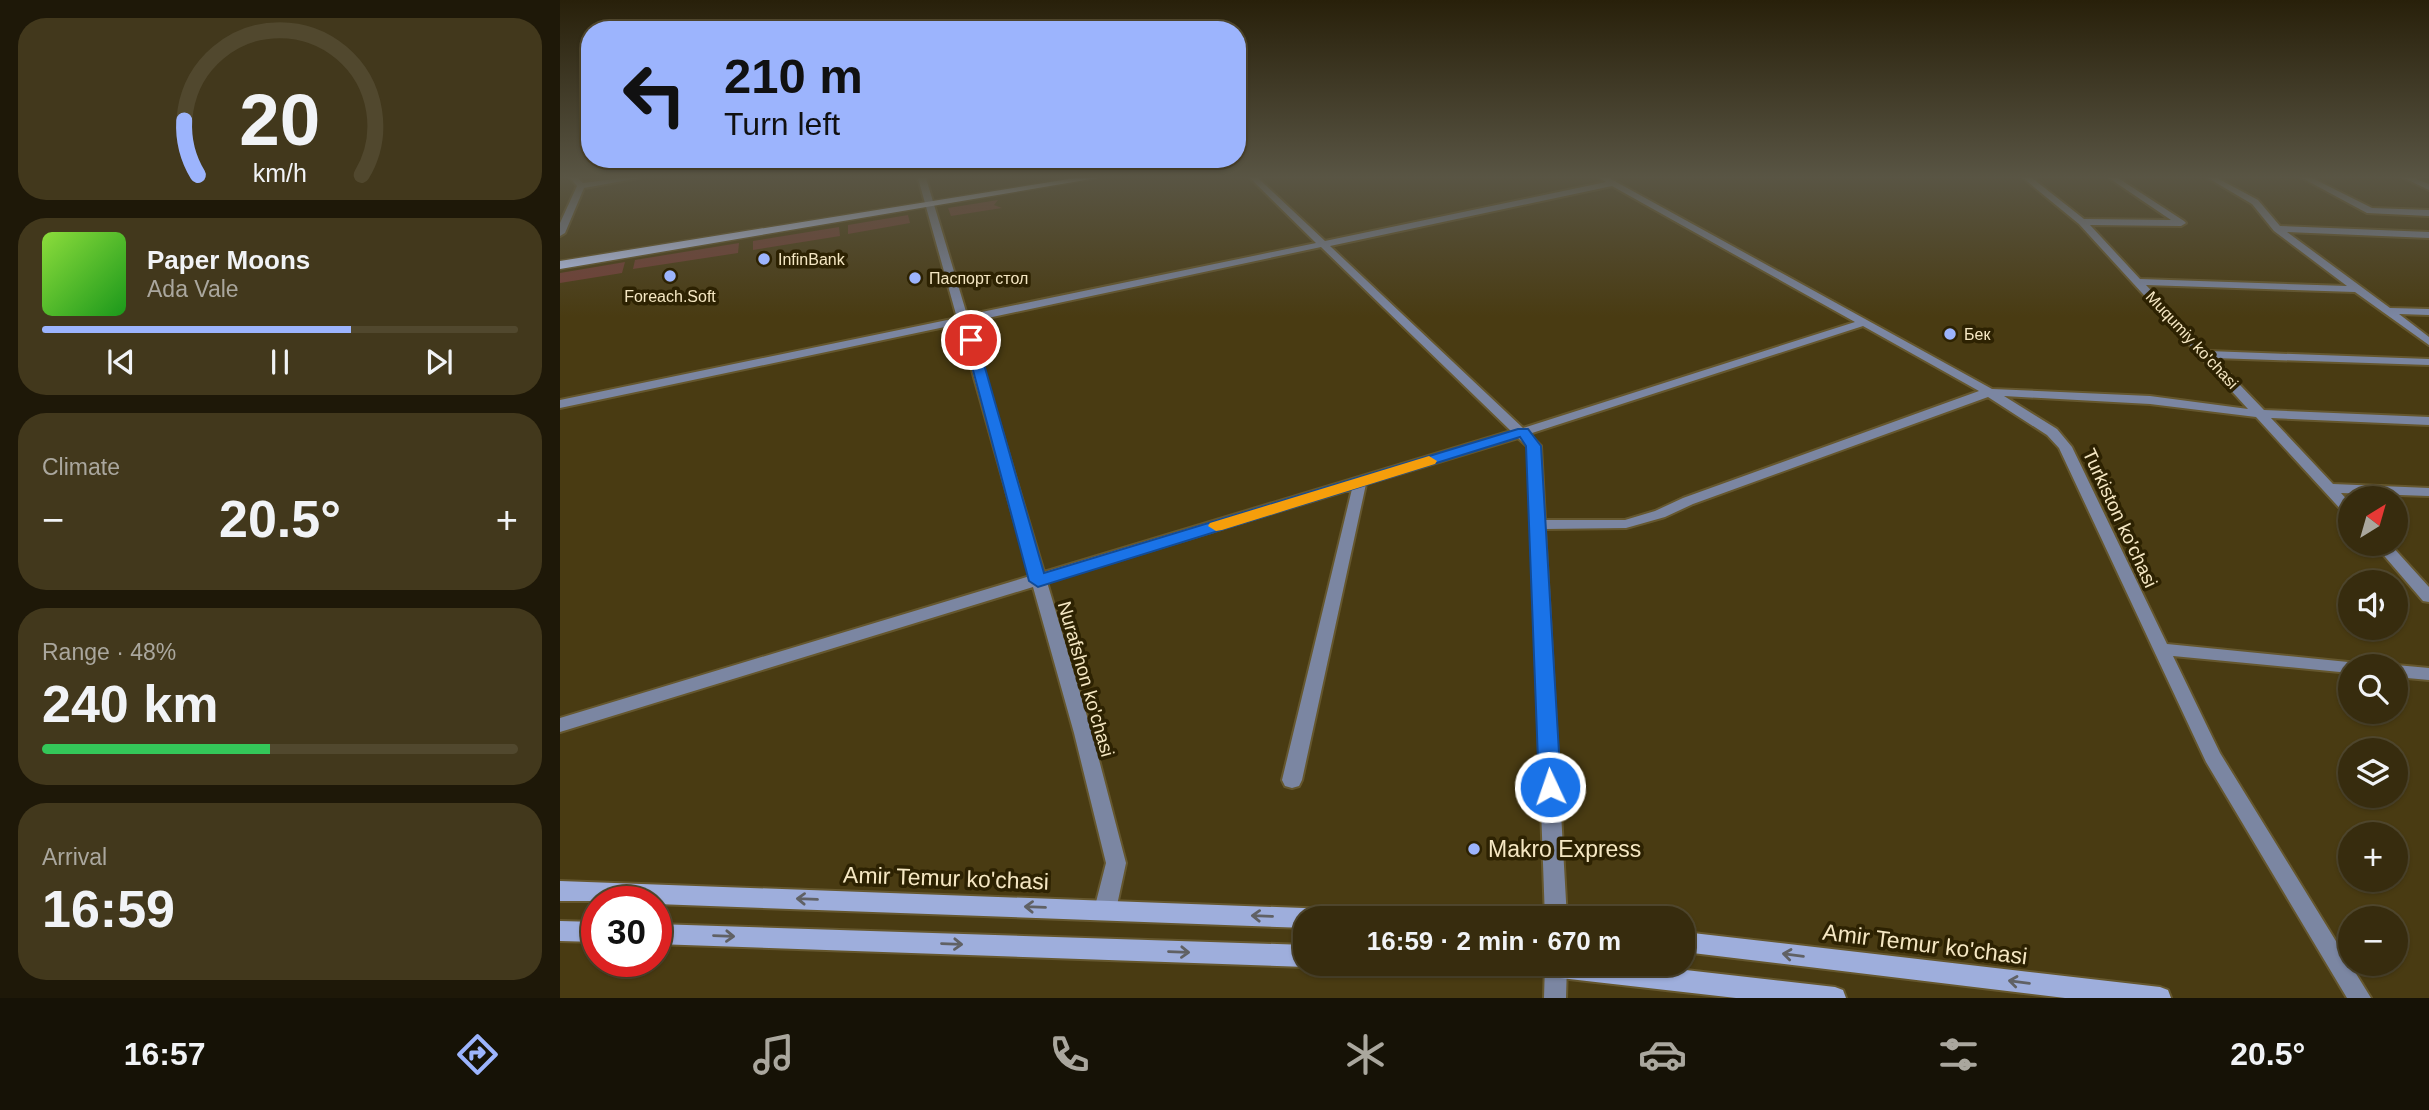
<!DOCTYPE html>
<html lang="en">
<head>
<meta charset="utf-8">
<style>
	:root { --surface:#372c0e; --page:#42381c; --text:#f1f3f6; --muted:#aaa79e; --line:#51482e; --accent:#9cb4fd }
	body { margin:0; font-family:Helvetica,sans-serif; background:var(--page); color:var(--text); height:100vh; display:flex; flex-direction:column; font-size:26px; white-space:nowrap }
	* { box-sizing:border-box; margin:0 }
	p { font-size:23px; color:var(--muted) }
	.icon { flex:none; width:38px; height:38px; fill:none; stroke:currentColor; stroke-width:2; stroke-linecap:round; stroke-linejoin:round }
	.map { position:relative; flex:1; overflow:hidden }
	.sheet { display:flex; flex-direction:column; gap:18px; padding:18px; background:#1e1808; width:560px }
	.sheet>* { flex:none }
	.guide { position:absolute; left:21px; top:21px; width:665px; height:147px; border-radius:28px; box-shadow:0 2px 5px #0004,0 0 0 2px var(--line); background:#9cb4fd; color:#111; overflow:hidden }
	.needle { width:46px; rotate:37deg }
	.fabs { position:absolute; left:1778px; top:486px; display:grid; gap:14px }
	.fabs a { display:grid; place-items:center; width:70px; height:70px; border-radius:50%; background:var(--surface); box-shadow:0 2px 5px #0004,0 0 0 2px var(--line); font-size:35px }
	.speed { position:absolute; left:21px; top:886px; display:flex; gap:14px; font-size:35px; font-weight:700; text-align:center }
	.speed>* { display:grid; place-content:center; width:91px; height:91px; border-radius:50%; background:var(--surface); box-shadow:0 2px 5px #0004,0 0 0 2px var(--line); line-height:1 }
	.speed .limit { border:10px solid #d22; background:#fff; color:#111 }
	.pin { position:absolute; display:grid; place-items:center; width:60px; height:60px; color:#fff; margin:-30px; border:4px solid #fff; border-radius:50%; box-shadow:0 2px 7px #0007 }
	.me { position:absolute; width:77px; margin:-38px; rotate:357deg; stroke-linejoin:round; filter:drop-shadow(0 0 5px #0008) }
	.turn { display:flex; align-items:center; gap:24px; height:147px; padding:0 28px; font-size:32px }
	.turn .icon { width:91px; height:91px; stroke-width:2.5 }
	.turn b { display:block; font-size:49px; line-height:60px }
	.big { font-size:52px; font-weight:800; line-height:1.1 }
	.sheet .widget { flex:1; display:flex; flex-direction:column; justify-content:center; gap:10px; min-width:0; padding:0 24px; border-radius:28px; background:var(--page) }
	.sheet .dial { align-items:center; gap:0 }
	.dial svg { height:182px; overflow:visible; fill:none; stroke:var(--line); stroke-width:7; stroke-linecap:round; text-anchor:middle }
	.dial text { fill:var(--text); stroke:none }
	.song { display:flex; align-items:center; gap:21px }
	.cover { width:84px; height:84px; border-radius:10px; background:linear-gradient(135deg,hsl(90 70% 55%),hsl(120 70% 35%)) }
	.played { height:7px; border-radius:4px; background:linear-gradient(90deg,var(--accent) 65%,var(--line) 65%) }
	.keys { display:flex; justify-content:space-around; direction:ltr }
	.heat { display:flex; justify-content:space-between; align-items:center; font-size:38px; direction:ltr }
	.charge { height:10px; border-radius:5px; background:linear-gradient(90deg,#34c759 48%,var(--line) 0) }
	.trip { position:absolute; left:733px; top:906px; width:402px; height:70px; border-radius:28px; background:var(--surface); box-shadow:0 2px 5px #0004,0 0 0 2px var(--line); font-weight:800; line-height:70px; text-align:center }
	.dock { display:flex; height:112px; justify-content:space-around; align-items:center; background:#161206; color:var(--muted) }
	.dock .icon { width:49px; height:49px }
	.dock .active { color:var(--accent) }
	.dock b { font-size:32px; color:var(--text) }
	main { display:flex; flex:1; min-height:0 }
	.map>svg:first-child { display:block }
	.green { fill:#733e36 }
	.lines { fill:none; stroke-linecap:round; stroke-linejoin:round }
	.street-casing { stroke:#65572e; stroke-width:4 }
	.secondary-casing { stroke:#65572e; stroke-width:4 }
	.primary-casing { stroke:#65572e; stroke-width:3 }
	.street { fill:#7b86a2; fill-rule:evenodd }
	.secondary { fill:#9eaedc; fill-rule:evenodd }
	.primary { fill:#bdcefd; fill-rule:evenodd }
	.oneway { stroke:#606164 }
	.route { fill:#1a73e8; stroke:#114b97; stroke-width:2 }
	.slow { fill:#f59e0b }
	.poi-dot { fill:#9cb4fd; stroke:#2d2202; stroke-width:2.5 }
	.labels { text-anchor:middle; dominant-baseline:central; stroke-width:7; stroke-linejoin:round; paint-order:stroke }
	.far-poi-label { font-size:16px; fill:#f5e7c3; stroke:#2d2202; text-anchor:start }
	.far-street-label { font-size:16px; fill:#f5e7c3; stroke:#2d2202 }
	.street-label { font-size:19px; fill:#f5e7c3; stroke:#2d2202 }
	.near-poi-label { font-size:23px; fill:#f5e7c3; stroke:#2d2202; text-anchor:start }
	.near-street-label { font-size:23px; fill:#f5e7c3; stroke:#2d2202 }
</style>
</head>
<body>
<main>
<section class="sheet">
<div class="widget dial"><svg viewBox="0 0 100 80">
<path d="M14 69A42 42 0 1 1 86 69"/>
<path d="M14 69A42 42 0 0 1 8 45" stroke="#9cb4fd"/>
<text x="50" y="56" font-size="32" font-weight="700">20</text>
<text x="50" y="72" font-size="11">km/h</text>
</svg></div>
<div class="widget">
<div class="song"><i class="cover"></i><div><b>Paper Moons</b><p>Ada Vale</p></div></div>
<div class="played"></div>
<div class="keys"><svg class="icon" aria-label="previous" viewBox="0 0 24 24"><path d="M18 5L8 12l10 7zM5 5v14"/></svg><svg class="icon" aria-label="pause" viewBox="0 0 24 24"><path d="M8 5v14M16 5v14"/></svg><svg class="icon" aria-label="next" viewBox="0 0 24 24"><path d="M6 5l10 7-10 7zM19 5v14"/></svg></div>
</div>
<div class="widget"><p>Climate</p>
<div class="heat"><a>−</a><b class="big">20.5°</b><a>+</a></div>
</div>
<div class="widget"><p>Range · 48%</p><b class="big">240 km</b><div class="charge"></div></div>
<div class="widget"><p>Arrival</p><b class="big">16:59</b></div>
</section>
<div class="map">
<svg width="1869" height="998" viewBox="0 0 1869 998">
	<rect width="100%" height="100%" fill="#493b12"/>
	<!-- green -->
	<path class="green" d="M438,200l-4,5 8,3 -51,8 -3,-8z
		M348,215l2,8 -62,11v-9z
		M279,227l1,9 -87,14v-9z
		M179,243l-1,10 -105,16 2,-9z
		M65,262l-3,11 -62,10v-10z"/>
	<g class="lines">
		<!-- street casing -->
		<g class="street-casing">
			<path id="street" d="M10,178h8l5,5 38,-5h18l-55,10 -19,45 -5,3v-13l17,-37z
				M358,178h8l41,137 349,-72 -66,-65h8l67,63 281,-59 -6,-4h9l383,211 158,7 98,13 -169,-185 -56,-46h9l52,41 87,1 -62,-42h9l66,43 2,2 -5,3 -91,-1 50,54 207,7 -73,-55 -22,-27 -44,-26h9l41,22 22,26 149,6v6l-142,-6 103,76 39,1v6l-30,-1 30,23v8l-74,-53 -209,-7 62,66 221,8v6l-215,-7 50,52 165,7v8l-158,-7 62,66 96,4v8l-88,-3 9,10v12l-5,-1 -89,-97 -106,-13 -146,-8 53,33 15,18 95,197 191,19 2,4h-10v6l-177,-17 47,97 151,245h-24l-141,-236 -147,-314 -12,-13 -59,-38 -295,107 -28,13 -39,11 -81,1 22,390h-22l-17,-472 -10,-9 -152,46 -64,296 -3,6 -7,2 -7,-2 -3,-6 70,-291 -305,93 45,151 34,130 -10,47 -3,7 -8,3 -8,-3 -3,-7 12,-47 -32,-130 -41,-146 -473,145v-14l470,-142 -71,-252 -399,84v-8l397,-82zM1052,186l243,136 -332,106 -193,-182zM761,247l190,184 -467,141 -75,-250zM1303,326l116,65 -296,107 -28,13 -30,9h-80l-4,-74 -12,-12z
				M1742,178h10l60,30 57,2v6l-62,-3z
				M1844,178h10l15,6v6z
				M1814,544h16l39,43v15l-6,-1z
				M1836,665l33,3v12l-33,-3v-10h-6z
				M985,964h22l-1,34h-22z"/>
		</g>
		<!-- secondary casing -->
		<g class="secondary-casing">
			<path id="secondary" d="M0,881l770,28 8,3 3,7h-35v9l-650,-24v-3h-96z
				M0,921l37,1v20l-37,-1z
				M96,924l650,21v19h6l-6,3 -650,-23z
				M1124,932l476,55 8,3 3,8h-106l-381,-46z
				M963,964h110l202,23 8,3 3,8h-110l-202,-23 -8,-3z"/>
		</g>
		<!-- primary casing -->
		<g class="primary-casing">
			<path id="primary" d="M515,178h22l-537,91v-8z"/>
		</g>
		<!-- street -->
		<use href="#street" class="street"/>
		<!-- secondary -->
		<use href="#secondary" class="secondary"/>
		<!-- primary -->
		<use href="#primary" class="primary"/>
	</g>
	<!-- one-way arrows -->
	<defs><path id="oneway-shaft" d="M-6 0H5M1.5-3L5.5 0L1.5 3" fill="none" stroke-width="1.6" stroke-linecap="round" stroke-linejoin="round" transform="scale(1.75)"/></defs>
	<g class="oneway">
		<use href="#oneway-shaft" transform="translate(247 899) rotate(-178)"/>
		<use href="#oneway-shaft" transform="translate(475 907) rotate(-178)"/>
		<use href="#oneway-shaft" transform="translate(702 916) rotate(-178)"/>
		<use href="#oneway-shaft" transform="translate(164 936) rotate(2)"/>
		<use href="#oneway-shaft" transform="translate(392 944) rotate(2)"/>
		<use href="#oneway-shaft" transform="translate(619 952) rotate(2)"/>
		<use href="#oneway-shaft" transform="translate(1233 955) rotate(-173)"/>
		<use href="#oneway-shaft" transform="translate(1459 982) rotate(-173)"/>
	</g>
	<!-- sky -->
	<linearGradient id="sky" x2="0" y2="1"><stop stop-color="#28200a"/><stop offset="0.56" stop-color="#595544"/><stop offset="1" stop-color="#595544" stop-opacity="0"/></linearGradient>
	<rect width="1869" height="317" fill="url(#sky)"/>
	<!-- route -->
	<path class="route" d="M411,336l6,4 67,233 474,-144h10l13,17 20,341 -4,6 -7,3 -8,-3 -3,-6 -13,-341 -6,-9 -482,150 -9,-6 -64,-241z"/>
	<!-- slow -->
	<path class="slow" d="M869,456l8,5 -2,3 -213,66 -6,1 -8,-5 2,-3z"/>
	<!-- markers -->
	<g class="poi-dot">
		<circle cx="204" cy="259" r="7"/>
		<circle cx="110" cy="276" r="7"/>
		<circle cx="355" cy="278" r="7"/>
		<circle cx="1390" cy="334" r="7"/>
		<circle cx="914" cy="849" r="7"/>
	</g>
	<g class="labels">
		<!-- far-poi labels -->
		<g class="far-poi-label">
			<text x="218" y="259">InfinBank</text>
			<text x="369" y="278">Паспорт стол</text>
			<text x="110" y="296" text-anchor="middle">Foreach.Soft</text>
			<text x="1404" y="334">Бек</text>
		</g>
		<!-- far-street labels -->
		<g class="far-street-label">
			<text transform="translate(1632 340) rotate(47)">Muqumiy ko'chasi</text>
		</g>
		<!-- street labels -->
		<g class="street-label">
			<text transform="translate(1560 518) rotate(65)">Turkiston ko'chasi</text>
			<text transform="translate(526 679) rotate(74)">Nurafshon ko'chasi</text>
		</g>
		<!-- near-poi labels -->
		<g class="near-poi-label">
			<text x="928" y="849">Makro Express</text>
		</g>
		<!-- near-street labels -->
		<g class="near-street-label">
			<text transform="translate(386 878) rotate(2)">Amir Temur ko'chasi</text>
			<text transform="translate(1365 944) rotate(7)">Amir Temur ko'chasi</text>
		</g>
	</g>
</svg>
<div class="fabs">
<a><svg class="needle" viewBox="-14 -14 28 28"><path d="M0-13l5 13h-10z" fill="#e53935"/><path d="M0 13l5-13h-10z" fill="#aaa79e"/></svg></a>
<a><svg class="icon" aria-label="sound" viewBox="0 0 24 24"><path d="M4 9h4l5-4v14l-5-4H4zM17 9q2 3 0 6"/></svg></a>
<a><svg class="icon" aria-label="search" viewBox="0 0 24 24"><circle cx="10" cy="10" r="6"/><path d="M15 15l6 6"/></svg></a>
<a><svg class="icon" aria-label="layers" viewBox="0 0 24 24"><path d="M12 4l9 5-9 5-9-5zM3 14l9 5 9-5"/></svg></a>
<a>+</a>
<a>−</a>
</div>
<div class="speed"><div class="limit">30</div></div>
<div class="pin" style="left:411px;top:340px;background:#d93025"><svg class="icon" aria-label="arrive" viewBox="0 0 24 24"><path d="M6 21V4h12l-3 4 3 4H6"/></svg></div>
<svg class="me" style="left:990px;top:787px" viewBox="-20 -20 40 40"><circle r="17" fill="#1a73e8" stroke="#fff" stroke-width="3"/><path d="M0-11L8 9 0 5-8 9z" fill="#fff"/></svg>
<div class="trip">16:59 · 2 min · 670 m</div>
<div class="guide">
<div class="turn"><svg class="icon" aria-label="left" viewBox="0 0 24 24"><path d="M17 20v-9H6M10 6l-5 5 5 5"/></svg><div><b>210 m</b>Turn left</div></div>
</div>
</div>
</main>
<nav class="dock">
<b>16:57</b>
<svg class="icon active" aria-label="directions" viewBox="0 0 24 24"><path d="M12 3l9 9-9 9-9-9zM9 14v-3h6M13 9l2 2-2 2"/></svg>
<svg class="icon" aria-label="music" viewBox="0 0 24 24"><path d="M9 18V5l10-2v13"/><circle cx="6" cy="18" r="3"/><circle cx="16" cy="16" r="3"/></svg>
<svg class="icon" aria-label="phone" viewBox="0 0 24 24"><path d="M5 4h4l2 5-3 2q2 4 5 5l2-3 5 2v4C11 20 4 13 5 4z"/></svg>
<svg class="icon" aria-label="climate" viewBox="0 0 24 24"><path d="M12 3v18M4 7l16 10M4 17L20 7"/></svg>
<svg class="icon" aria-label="car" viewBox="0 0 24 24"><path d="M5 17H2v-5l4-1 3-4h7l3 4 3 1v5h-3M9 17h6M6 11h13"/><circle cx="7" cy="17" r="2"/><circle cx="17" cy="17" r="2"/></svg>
<svg class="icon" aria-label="filters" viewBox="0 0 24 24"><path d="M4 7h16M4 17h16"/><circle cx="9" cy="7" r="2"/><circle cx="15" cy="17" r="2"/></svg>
<b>20.5°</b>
</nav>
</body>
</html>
